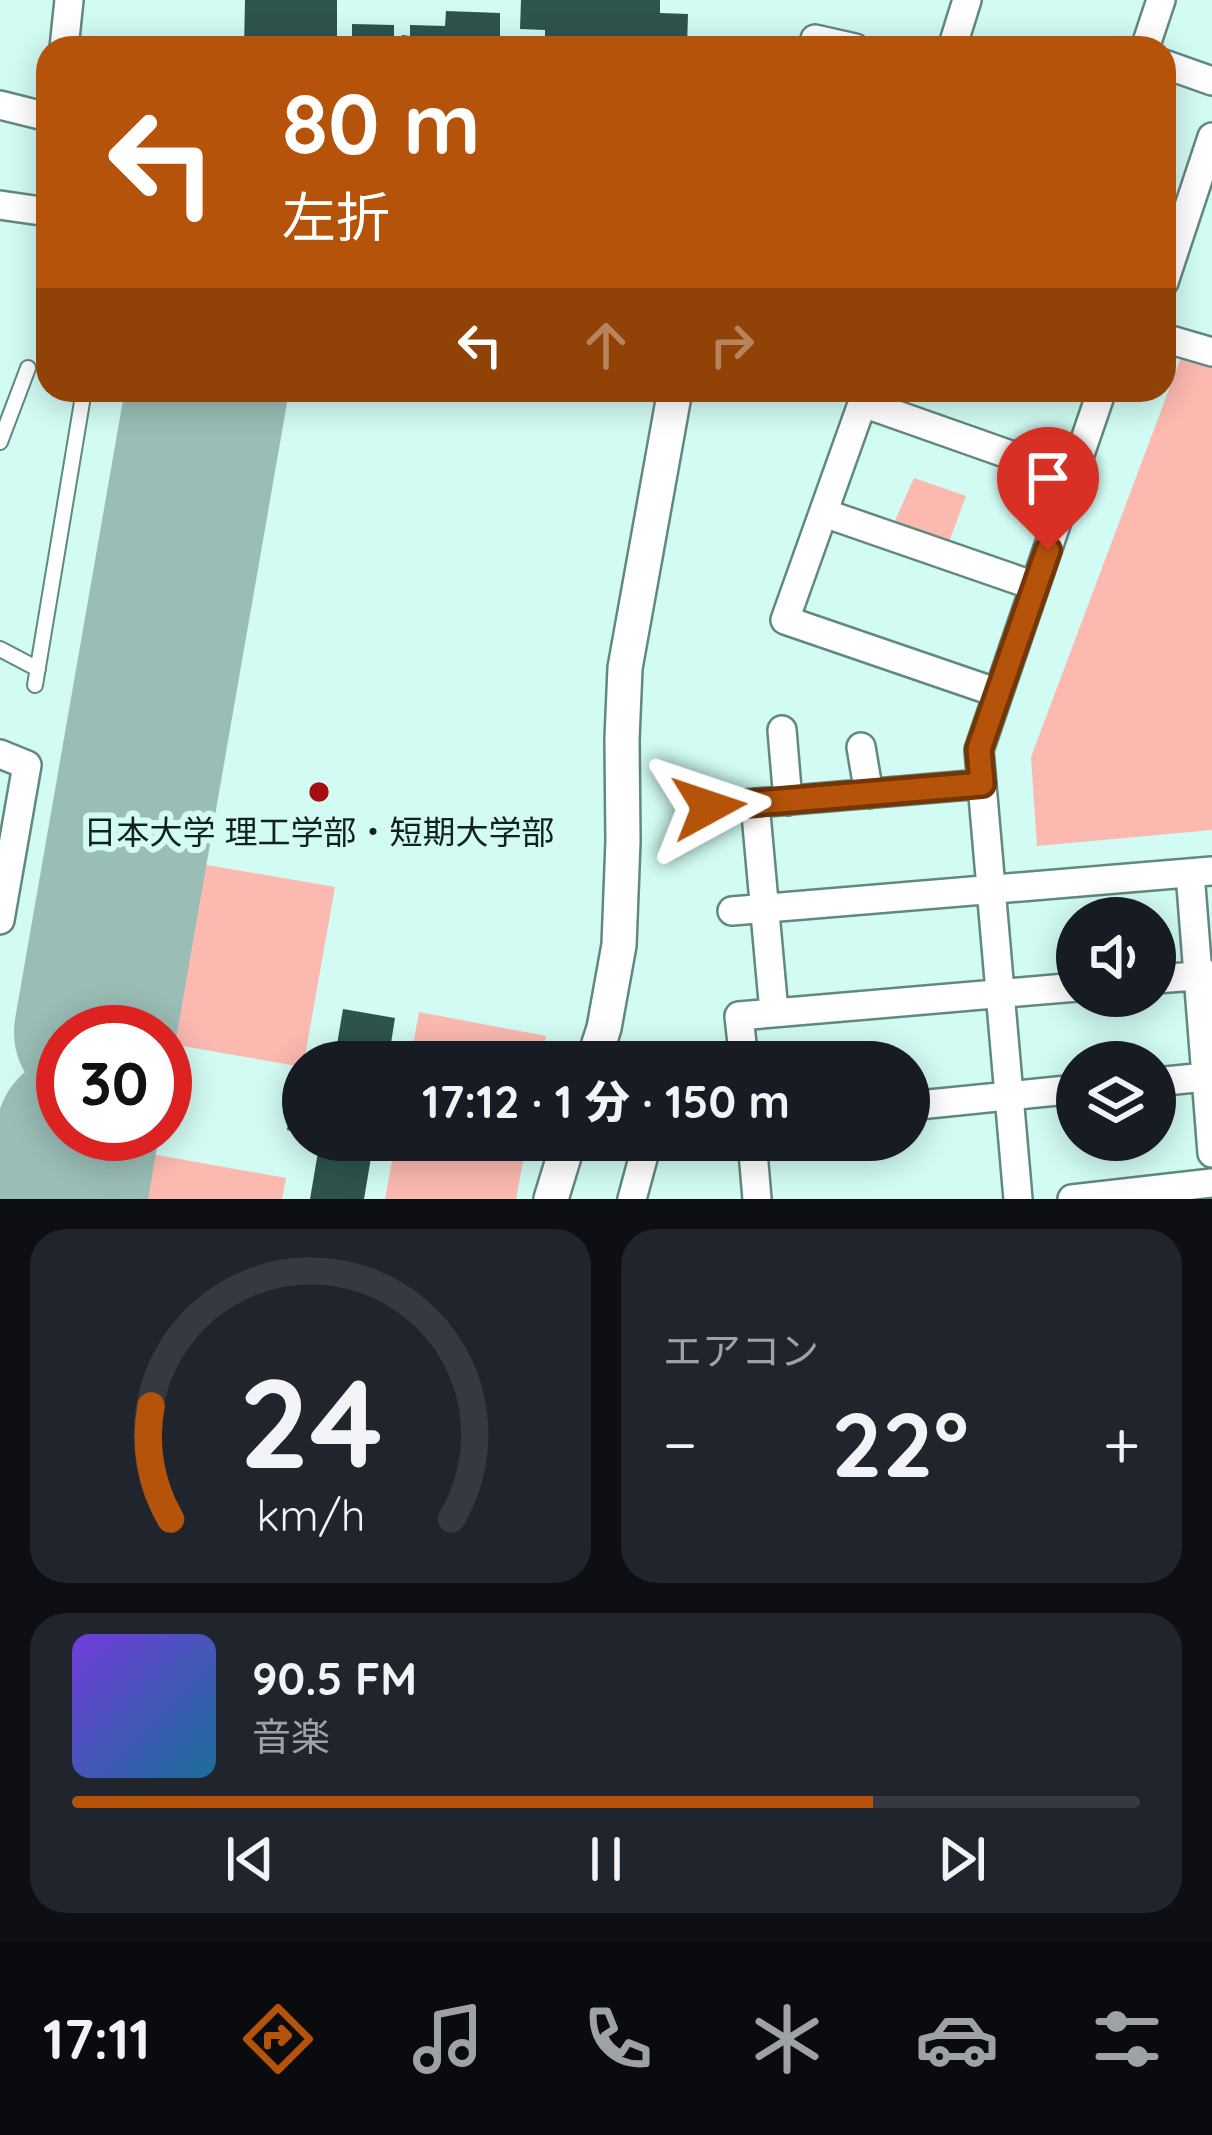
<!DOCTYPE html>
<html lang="ja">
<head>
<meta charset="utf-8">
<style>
	:root { --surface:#171b24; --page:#20242c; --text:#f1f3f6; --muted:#9ea1a6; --line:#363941; --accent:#b45309 }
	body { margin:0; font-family:Quicksand,"Noto Sans JP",sans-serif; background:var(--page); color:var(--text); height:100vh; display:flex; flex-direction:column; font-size:45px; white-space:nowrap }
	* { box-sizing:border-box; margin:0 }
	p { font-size:39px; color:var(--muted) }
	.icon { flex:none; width:66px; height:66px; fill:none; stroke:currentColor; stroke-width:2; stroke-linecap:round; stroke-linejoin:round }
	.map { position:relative; height:1199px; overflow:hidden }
	.details { display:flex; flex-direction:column; gap:30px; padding:30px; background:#0d0f14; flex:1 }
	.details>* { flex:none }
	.hud { position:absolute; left:36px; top:36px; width:1140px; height:366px; border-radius:36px; box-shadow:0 6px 30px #0003; background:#b45309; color:#fff; overflow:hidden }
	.tools { position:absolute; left:1056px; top:897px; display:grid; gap:24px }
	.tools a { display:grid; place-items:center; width:120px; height:120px; border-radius:50%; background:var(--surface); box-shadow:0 6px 30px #0003; font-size:60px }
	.speed { position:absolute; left:36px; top:1005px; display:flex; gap:24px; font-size:60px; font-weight:700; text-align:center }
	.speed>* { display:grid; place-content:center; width:156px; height:156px; border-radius:50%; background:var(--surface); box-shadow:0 6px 30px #0003; line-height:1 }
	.speed .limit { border:18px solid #d22; background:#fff; color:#111 }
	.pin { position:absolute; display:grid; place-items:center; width:102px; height:102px; color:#fff; margin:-123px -51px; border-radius:50% 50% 50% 0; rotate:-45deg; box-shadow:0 0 12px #0007 }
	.pin .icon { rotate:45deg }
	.me { position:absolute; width:132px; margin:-66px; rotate:85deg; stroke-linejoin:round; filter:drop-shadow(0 0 9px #0008) }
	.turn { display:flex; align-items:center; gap:42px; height:252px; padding:0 48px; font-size:54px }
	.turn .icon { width:156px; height:156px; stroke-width:2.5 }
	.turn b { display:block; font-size:84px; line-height:102px }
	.lanes { display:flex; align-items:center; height:114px; padding:0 48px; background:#0003; justify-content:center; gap:60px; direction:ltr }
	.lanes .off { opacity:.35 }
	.big { font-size:90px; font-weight:800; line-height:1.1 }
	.details .widget { flex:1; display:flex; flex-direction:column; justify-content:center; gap:18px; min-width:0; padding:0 42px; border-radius:36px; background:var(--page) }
	.details .dial { align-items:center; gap:0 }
	.dial svg { height:312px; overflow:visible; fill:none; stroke:var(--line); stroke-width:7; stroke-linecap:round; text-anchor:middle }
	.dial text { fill:var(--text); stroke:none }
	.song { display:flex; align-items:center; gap:36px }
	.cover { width:144px; height:144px; border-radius:18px; background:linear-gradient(135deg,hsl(260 70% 55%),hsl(200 70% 35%)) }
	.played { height:12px; border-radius:6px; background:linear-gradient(90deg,var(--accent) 75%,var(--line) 75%) }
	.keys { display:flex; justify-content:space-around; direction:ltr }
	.heat { display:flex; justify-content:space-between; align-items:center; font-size:66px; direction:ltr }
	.details .tiles { flex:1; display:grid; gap:30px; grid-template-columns:1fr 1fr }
	.widget:last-child { grid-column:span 2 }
	.trip { position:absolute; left:282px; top:1041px; width:648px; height:120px; border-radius:60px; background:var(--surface); box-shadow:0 6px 30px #0003; font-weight:800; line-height:120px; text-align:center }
	.dock { display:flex; height:192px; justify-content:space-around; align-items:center; background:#090b0e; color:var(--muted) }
	.dock .icon { width:84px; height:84px }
	.dock .selected { color:var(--accent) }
	.dock b { font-size:54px; color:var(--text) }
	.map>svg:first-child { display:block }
	.green { fill:#fbb9b0 }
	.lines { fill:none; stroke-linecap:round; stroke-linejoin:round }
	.runway { stroke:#9abdb6; stroke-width:162 }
	.building { fill:#2e544e }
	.service-casing { stroke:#618881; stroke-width:18 }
	.minor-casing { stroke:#618881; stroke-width:32 }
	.tertiary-casing { stroke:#618881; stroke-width:38 }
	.service { stroke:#fff; stroke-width:14 }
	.minor { stroke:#fff; stroke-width:27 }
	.tertiary { stroke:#fff; stroke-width:33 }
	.route-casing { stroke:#753606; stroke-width:30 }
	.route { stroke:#b45309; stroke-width:21 }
	.poi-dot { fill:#a50e10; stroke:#d1fbf3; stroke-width:4.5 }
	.labels { text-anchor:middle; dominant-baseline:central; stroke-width:12; stroke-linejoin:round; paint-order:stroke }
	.poi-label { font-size:33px; fill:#11211e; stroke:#d1fbf3 }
</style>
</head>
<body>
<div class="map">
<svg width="1212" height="1199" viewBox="0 0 1212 1199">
	<rect width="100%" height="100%" fill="#d1fbf3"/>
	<!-- green -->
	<path class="green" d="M1182,355l30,9v466l-175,16 -6,-89z
		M914,478l52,18 -17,46 -55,-19z
		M201,864l134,23 -32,180 -132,-23z
		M419,1012l127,24 -5,26h-131z
		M396,1140h131l-11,59h-131z
		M151,1154l135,24 -4,21h-139z"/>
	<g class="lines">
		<!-- runway -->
		<path class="runway" d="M95,1032l112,-642
			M66,1199l11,-65"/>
	</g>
	<!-- building -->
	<path class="building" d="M245,0h92v39l15,1v-16l42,1v18h8v-8l8,1v-11l35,1 1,-15 54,2v27l39,1v7h-295z
		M521,0h139v13l28,1 -1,34h-142v-18l-25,-1z
		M343,1009l52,9 -7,44h-54z
		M296,1074l7,1v58l-16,-3z
		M320,1140h54l-10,59h-54z"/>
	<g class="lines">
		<!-- service casing -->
		<g class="service-casing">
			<path id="service" d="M0,442l28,-74
				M0,649l38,20
				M35,685l49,-295"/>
		</g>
		<!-- minor casing -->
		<g class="minor-casing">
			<path id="minor" d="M815,39l40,9
				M64,48l5,-48
				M952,48l15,-48
				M1145,48l16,-48
				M1164,64l48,17
				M0,105l48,12
				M0,205l48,7
				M1164,282l48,-145
				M1164,338l48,14
				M867,390l-82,230 213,73
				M863,403l210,74
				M824,513l211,73
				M782,730l6,71
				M861,747l8,47
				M0,754l27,11 -27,155
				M755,803l19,209
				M709,807l273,-23
				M1190,873l22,280
				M732,911l480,-40
				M1155,979l56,-4
				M744,1062l-5,-46 338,-29
				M1155,1082l51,-5
				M909,1106l168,-17
				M752,1140l5,59
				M632,1199l16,-59
				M1018,1199l-39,-449 123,-360
				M1072,1199l140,-16"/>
		</g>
		<!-- tertiary casing -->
		<g class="tertiary-casing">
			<path id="tertiary" d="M593,1062l11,-34 15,-83 4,-104 -1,-102 3,-71 50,-278
				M551,1199l18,-59"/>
		</g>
		<!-- service -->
		<use href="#service" class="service"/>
		<!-- minor -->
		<use href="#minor" class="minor"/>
		<!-- tertiary -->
		<use href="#tertiary" class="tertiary"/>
	</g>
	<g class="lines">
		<!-- route casing -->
		<g class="route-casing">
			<path id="route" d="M709,807l273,-23 -3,-35 69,-199"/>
		</g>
		<!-- route -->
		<use href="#route" class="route"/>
	</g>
	<!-- markers -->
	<circle class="poi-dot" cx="319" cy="792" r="12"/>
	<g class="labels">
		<!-- poi labels -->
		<g class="poi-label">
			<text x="319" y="831">日本大学 理工学部・短期大学部</text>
		</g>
	</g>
</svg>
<div class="tools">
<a><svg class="icon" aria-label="sound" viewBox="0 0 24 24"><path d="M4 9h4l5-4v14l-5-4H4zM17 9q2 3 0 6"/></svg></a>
<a><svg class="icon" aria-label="layers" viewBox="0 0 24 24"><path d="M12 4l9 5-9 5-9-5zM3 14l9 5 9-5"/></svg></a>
</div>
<div class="speed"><div class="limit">30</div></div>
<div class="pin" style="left:1048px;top:550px;background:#d93025"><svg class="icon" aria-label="arrive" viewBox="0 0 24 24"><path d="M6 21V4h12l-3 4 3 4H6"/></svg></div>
<svg class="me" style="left:709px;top:807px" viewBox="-20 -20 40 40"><path d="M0-17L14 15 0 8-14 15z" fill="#b45309" stroke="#fff" stroke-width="4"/></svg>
<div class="trip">17:12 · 1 分 · 150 m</div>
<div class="hud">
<div class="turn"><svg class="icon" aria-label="left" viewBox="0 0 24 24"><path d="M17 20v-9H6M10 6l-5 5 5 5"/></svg><div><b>80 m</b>左折</div></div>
<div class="lanes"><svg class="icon" aria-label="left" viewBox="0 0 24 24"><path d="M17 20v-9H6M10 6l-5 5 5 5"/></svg><svg class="icon off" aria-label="ahead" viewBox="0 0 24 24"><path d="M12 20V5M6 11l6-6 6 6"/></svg><svg class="icon off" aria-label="right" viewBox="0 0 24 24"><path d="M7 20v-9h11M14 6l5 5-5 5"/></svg></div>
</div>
</div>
<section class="details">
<div class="tiles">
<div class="widget dial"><svg viewBox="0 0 100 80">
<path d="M14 69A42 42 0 1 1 86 69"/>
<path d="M14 69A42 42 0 0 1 9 40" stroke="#b45309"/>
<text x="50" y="56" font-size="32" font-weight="700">24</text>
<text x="50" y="72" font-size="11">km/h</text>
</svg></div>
<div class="widget"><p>エアコン</p>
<div class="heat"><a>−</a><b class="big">22°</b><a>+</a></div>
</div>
<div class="widget">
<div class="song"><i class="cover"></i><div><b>90.5 FM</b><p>音楽</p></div></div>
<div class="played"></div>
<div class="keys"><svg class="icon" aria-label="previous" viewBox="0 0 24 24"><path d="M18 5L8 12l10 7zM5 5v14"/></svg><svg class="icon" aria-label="pause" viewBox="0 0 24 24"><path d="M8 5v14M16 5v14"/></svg><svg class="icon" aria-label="next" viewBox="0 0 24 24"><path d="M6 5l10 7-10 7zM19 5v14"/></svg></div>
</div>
</div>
</section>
<nav class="dock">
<b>17:11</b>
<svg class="icon selected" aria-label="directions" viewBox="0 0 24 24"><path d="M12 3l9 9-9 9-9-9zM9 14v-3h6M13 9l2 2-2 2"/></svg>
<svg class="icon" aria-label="music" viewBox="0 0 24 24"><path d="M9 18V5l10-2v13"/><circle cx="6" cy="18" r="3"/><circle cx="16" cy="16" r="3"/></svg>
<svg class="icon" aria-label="phone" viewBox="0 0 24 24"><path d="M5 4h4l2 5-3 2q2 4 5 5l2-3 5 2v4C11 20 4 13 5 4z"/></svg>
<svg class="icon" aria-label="climate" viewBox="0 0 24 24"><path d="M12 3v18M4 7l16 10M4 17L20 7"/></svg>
<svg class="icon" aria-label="car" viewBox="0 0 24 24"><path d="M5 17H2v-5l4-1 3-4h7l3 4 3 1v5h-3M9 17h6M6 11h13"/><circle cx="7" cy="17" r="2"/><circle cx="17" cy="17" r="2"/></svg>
<svg class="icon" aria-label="filters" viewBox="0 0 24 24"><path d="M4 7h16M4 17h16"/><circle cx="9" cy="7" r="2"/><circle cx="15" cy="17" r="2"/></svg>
</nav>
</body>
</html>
